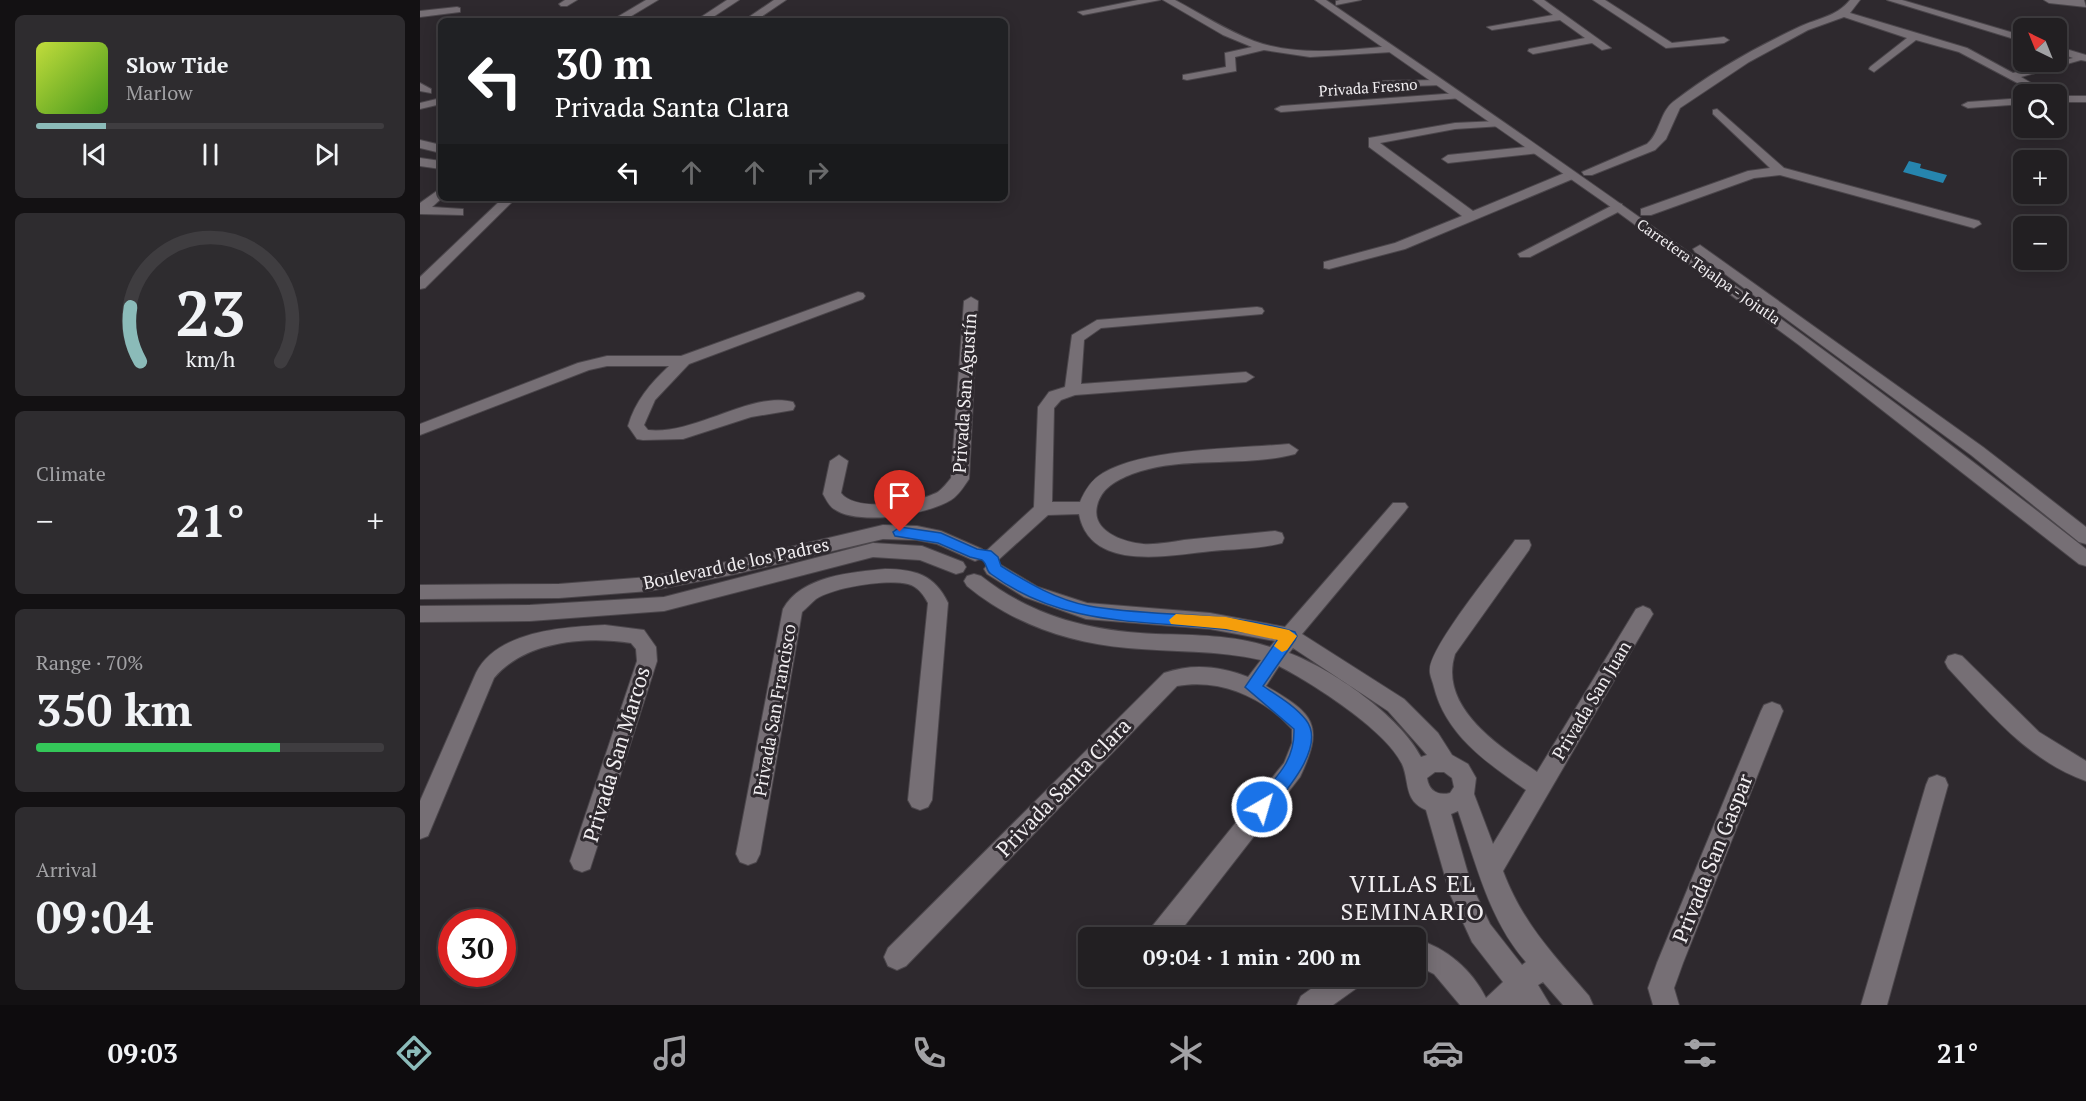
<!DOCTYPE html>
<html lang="en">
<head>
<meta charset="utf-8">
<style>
	:root { --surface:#221f22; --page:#2e2c2f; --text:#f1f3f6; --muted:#a2a2a5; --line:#3f3d40; --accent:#8bbbb9 }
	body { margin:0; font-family:"PT Serif",serif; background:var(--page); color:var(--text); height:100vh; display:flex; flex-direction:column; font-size:22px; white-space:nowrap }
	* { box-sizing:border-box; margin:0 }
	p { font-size:20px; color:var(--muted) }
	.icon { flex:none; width:33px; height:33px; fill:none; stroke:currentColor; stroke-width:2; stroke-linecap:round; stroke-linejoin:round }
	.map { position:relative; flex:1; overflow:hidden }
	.details { display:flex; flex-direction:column; gap:15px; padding:15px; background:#131113; width:420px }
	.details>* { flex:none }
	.guide { position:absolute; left:18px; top:18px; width:570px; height:183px; border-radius:9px; box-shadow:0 3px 15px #0003,0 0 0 2px var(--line); background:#202124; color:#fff; overflow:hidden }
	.needle { width:39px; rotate:317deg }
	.fabs { position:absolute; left:1593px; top:18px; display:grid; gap:12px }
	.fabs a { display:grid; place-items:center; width:54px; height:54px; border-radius:9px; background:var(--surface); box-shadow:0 3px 15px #0003,0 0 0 2px var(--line); font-size:30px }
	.speed { position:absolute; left:18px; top:909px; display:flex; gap:12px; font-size:30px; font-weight:700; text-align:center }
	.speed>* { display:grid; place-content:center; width:78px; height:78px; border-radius:50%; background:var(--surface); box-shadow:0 3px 15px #0003,0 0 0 2px var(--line); line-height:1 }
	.speed .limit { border:9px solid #d22; background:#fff; color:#111 }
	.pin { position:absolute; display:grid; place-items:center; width:51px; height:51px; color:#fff; margin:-62px -26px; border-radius:50% 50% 50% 0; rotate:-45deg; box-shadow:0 0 6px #0007 }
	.pin .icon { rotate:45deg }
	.me { position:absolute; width:66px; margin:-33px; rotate:38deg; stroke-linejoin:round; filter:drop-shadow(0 0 4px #0008) }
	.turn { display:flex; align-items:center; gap:21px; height:126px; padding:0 18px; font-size:27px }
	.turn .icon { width:78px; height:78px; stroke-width:2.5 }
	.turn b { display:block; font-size:42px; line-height:51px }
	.lanes { display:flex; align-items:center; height:57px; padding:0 18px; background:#0003; justify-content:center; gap:30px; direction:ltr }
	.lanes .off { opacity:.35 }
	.big { font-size:45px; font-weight:800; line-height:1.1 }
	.details .widget { flex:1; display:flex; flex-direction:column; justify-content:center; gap:9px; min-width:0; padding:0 21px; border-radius:9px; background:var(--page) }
	.details .dial { align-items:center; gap:0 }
	.dial svg { height:156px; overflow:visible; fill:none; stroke:var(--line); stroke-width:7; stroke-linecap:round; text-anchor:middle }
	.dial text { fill:var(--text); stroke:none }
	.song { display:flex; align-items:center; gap:18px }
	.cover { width:72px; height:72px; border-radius:9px; background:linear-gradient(135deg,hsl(70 70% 55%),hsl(100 70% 35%)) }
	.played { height:6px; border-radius:3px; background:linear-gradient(90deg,var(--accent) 20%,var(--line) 20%) }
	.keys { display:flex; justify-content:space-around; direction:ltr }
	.heat { display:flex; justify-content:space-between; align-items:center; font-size:33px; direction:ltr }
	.charge { height:9px; border-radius:4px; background:linear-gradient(90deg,#34c759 70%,var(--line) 0) }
	.trip { position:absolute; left:658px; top:927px; width:348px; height:60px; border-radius:9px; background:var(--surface); box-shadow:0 3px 15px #0003,0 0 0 2px var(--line); font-weight:800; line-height:60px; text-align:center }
	.dock { display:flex; height:96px; justify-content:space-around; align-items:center; background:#0e0c0e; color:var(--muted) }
	.dock .icon { width:42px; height:42px }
	.dock .current { color:var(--accent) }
	.dock b { font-size:27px; color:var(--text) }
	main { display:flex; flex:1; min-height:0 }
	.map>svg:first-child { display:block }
	.water { fill:#2685ae }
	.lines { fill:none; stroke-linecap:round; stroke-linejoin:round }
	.minor-casing { stroke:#4b464b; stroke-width:2 }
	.secondary-casing { stroke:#4b464b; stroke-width:2 }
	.minor { fill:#766f75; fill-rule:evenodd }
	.secondary { fill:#766f75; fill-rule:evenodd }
	.route { fill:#1a73e8; stroke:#114b97; stroke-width:1.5 }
	.slow { fill:#f59e0b }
	.labels { text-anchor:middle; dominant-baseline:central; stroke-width:6; stroke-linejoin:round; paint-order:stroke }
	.far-street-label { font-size:15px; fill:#f1eef1; stroke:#2e292e }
	.street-label { font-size:18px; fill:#f1eef1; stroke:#2e292e }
	.near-street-label { font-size:21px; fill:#f1eef1; stroke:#2e292e }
	.near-neighbourhood-label { font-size:24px; letter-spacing:1.5px; fill:#f1eef1; stroke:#2e292e }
</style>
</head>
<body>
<main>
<section class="details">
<div class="widget">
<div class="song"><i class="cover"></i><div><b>Slow Tide</b><p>Marlow</p></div></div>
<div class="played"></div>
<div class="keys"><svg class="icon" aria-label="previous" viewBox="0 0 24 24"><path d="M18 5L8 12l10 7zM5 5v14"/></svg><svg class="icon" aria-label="pause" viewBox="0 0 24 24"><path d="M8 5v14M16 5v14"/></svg><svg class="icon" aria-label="next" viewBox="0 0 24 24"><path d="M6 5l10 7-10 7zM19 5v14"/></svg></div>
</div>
<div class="widget dial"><svg viewBox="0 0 100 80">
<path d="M14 69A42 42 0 1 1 86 69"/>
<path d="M14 69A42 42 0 0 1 9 41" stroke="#8bbbb9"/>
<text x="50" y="56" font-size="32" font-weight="700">23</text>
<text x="50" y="72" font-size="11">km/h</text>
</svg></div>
<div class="widget"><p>Climate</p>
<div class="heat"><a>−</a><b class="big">21°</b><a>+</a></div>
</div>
<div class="widget"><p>Range · 70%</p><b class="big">350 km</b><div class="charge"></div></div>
<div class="widget"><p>Arrival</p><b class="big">09:04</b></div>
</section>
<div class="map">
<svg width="1666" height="1005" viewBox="0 0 1666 1005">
	<rect width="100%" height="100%" fill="#2e292e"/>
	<!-- water -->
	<path class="water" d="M1489,161l12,3 -1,4 27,7 -4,8 -40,-11z"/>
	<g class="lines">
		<!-- minor casing -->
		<g class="minor-casing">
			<path id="minor" d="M145,0h12l-10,6h-6l-2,-2z
				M226,0h12l-35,21 -9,-2z
				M307,0h12l-32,21h-12z
				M354,0h12l-31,21h-12z
				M718,0h22l-77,15 -5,-3z
				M743,0h12c26,14 51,30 79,41 44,16 92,9 138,5l5,3 -5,3 -82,5 -46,-7 -29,7 1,14 -49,9 -4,-1v-4l43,-8 -1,-14 27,-6 -29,-12z
				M920,0h21l-25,5v-4z
				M1113,0h11l67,48 -9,2 -10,-7 -59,11 -5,-3 1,-2 56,-11 -25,-18 -68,10 -5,-3 66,-12z
				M1173,0h12l67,43 52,-6 5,3 -5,3 -58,5z
				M1430,0h10l-10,13 117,35 46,25 60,-15 -17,-6v-6l30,9v6l-5,-1 -60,17 29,17h-12l-79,-42 -43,-12 -42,32 -5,-3 1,-2 37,-29 -63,-21 -36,13 -59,32 -69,46 -14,31 -11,11 -63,25h-8l-2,-3 65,-28c13,-11 13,-32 26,-42 37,-29 83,-55 126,-75 19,-9 37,-10 51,-27z
				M1467,0h15l122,36v6z
				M1624,0h40l2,7 -37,-4z
				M37,7l3,1v4l-40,5v-6z
				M1019,80l5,3 -1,2 -65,2 -5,-3 5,-3z
				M0,83l11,6v4l-11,-2z
				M1038,93l4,1v4l-181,14 -6,-3 6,-3z
				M1636,96h30v6h-30z
				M21,98v6l-21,5v-6z
				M1604,98v6l-56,4 -6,-3 6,-3z
				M1297,109l67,59 195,53 2,3 -7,4 -194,-53 -26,3 -103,37h-10v-6l107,-38 22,-3 -57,-54v-4z
				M1078,121l6,3 -2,2 -47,3 -75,14 93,68 94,-39h8v6l-170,71 -76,20 -5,-1v-6l71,-19 67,-27 -93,-69v-9l86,-15z
				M0,140l21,5v8l-21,-5z
				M1115,146l6,4 -2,3 -91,10 -6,-4 6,-4z
				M0,158l21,3v8l-21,-3z
				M21,188l1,10 -10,9 31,2v6l-43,-1v-11z
				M83,198h13l-91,90 -5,1v-12z
				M1197,203l5,1v6l-92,47h-10l-2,-3z
				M438,292l5,1 2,3 -2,3 -174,65 -34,36 -11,25 4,5c48,5 102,-39 145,-28l2,4 -2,4 -42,7 -68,22 -40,1 -6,-1 -9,-13c7,-25 23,-43 41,-60h-62l-18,4 -169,65v-11l158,-61 29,-7h74z
				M551,297l7,4 -9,178c-5,7 -10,16 -18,21 -24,15 -93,26 -117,9 -5,-3 -8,-10 -11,-15l7,-33 9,-6 9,6 -7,32c15,20 77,10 97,-1 5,-4 9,-9 13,-14l13,-177z
				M837,307l5,1 2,3 -2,3 -161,14 -17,12 -3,44 165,-12 8,5 -8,5 -171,13 -14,5 -7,8 -2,94h28c5,-12 11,-22 23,-29 43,-25 134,-24 186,-29l9,6 -3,4c-52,14 -112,1 -163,20 -15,6 -31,14 -35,32 -6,26 27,36 46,38 13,1 28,-2 41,-4 30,-3 61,-6 91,-9l7,2 2,5 -2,5c-22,6 -47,6 -70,8 -41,4 -122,22 -133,-37l-31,1 -52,47 42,25 49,16 123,10 75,14 108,-124h12l3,4 -3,4 -103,123 102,65 34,34 14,22 16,9 8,14 -2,16 19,50 33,-54c-39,-27 -80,-55 -92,-103 -1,-5 -5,-13 -4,-18 1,-24 68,-105 85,-129h14l2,5 -2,5 -74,104c-17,53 44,92 82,118l99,-163 7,-3 7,3 3,5 -3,5 -147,252c20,53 50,83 86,125l4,9h-30l-20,-23 -5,3 12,20h-90l-26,-31 -18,-9v-26c31,9 56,31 70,59l17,-16 -31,-40 -22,-48 -24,-84c-23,-10 -16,-28 -24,-46 -16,-34 -90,-81 -123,-98l-13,20c48,28 59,38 34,91l-125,161h-28l3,-9 134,-166 8,-20v-14c-29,-32 -72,-51 -115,-43l-271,280 -9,4 -9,-4 -4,-9 4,-9 276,-275c29,-10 56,-7 84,4l13,-17c-44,-10 -89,-8 -133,-12 -59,-5 -115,-24 -161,-62l-3,-5 3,-5 7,-2 7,2c52,41 110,55 175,58 39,1 78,1 114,13l5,-6 -65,-12 -124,-10 -62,-22 -37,-23 -3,-5 5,-6 -7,-5 -7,3 -38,-17 -20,-4 -34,-1 -152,36 -82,16 -90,7 -139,1v-14l139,-1 90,-7 82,-16 152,-36 34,1 24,5 41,18 2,4 50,-46 4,-100 11,-15 16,-5 7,-52 25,-15zM873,648l95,63 39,44 -6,2c-21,-41 -89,-88 -132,-104zM1015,772h9l8,6 2,9 -4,6c-12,3 -21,-2 -23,-15zM1038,811c18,52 31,109 68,151l-4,3 -32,-41 -19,-40 -20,-70z
				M453,543l49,3 41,16 3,5 -3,5 -7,2 -36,-14 -47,-3 -209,54 -134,10 -110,1v-16l110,-1 134,-8z
				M465,569c30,0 50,6 63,34l-16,197 -4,7 -8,3 -8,-3 -4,-7 20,-197c-4,-8 -11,-17 -20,-19 -22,-5 -73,3 -92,15 -5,4 -9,9 -14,13l-42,242 -4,8 -8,3 -8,-3 -4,-8 47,-245c18,-33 69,-37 102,-40z
				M185,625l39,5 12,17 1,14 -67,208 -8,3 -8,-3 -4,-8 67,-200 -1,-12 -5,-6c-45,-7 -106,-2 -137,35l-66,158 -8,3v-38l56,-128c21,-42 87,-46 129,-48z
				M1535,654l7,2 77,76 47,29v20c-59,-21 -97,-69 -138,-113l-3,-6 3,-6z
				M1352,702l8,3 3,6 -100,252 -9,25 5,17h-26l-5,-17 9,-25 104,-252 3,-6z
				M1517,775l8,3 3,7 -61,220h-26l65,-220 3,-7z
				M909,976h36l-4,9 -28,20h-36l4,-9z"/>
		</g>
		<!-- secondary casing -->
		<g class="secondary-casing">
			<path id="secondary" d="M895,0h11c259,176 514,356 760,549v17l-7,-2 -280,-219 -191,-140z
				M1280,245l283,202 103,80v17l-7,-2 -108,-87 -276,-203 -2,-3z"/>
		</g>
		<!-- minor -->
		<use href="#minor" class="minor"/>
		<!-- secondary -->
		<use href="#secondary" class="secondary"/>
	</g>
	<!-- route -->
	<path class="route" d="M480,527l41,6 36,16 14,2 7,6 3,9c27,17 56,34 88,40 68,12 138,4 206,26l2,4 -2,4 -32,46c15,10 32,20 43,34 21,27 -22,73 -38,93l-6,2 -6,-2 -3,-6 3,-6c20,-24 39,-39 38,-72l-49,-42 33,-48c-99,-26 -197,1 -287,-65 -6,-4 -3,-10 -9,-14l-12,-3 -32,-14 -43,-7 -2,-4z"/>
	<!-- slow -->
	<path class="slow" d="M756,614l50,3 63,13 8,6 -10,14 -5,2 -8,-6 4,-6 -52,-11 -55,-5 -2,-4z"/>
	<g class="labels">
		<!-- far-street labels -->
		<g class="far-street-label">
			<text transform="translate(948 87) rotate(-4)">Privada Fresno</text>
			<text transform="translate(1289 271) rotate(35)">Carretera Tejalpa - Jojutla</text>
		</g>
		<!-- street labels -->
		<g class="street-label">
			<text transform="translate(544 393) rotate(-86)">Privada San Agustín</text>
			<text transform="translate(316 563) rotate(-12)">Boulevard de los Padres</text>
			<text transform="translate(1171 700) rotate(-59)">Privada San Juan</text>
			<text transform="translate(354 710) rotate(-80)">Privada San Francisco</text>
		</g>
		<!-- near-street labels -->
		<g class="near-street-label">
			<text transform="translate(196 754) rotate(-73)">Privada San Marcos</text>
			<text transform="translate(643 787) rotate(-46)">Privada Santa Clara</text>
			<text transform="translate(1292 858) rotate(-68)">Privada San Gaspar</text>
		</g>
		<!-- near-neighbourhood labels -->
		<g class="near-neighbourhood-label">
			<text x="993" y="883">VILLAS EL<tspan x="993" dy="28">SEMINARIO</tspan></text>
		</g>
	</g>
</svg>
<div class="fabs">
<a><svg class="needle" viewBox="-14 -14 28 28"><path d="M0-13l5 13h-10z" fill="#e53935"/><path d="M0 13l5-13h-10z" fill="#a2a2a5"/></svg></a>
<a><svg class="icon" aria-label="search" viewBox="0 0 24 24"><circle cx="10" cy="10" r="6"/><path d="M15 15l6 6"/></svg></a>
<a>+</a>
<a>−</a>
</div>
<div class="speed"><div class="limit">30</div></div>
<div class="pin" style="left:480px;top:532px;background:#d93025"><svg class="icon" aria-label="arrive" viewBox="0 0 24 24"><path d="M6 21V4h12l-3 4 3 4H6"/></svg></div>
<svg class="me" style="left:842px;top:807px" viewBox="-20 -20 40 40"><circle r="17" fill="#1a73e8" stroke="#fff" stroke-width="3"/><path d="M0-11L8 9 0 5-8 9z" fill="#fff"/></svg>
<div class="trip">09:04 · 1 min · 200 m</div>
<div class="guide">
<div class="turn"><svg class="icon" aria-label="left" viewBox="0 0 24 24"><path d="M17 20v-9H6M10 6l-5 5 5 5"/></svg><div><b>30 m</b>Privada Santa Clara</div></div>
<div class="lanes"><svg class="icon" aria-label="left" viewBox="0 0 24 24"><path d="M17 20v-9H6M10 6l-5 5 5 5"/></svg><svg class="icon off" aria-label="ahead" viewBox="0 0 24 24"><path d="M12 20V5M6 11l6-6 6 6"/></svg><svg class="icon off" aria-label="ahead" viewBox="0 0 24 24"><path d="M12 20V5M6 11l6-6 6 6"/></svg><svg class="icon off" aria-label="right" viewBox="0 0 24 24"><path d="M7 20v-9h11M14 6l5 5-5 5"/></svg></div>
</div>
</div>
</main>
<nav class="dock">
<b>09:03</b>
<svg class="icon current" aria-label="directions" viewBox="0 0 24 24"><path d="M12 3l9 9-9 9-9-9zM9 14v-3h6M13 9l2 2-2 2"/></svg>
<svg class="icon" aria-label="music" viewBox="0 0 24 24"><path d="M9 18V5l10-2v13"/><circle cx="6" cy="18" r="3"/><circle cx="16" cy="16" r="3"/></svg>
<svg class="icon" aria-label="phone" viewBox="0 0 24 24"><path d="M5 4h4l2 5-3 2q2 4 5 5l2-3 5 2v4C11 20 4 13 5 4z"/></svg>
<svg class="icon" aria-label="climate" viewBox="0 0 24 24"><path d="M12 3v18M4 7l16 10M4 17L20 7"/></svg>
<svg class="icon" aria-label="car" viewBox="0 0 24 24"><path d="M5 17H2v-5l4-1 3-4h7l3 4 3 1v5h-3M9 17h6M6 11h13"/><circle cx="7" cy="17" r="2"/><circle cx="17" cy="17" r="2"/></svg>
<svg class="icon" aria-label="filters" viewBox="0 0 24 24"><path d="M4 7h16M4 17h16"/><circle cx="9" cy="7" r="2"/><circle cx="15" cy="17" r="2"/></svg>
<b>21°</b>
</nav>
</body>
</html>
